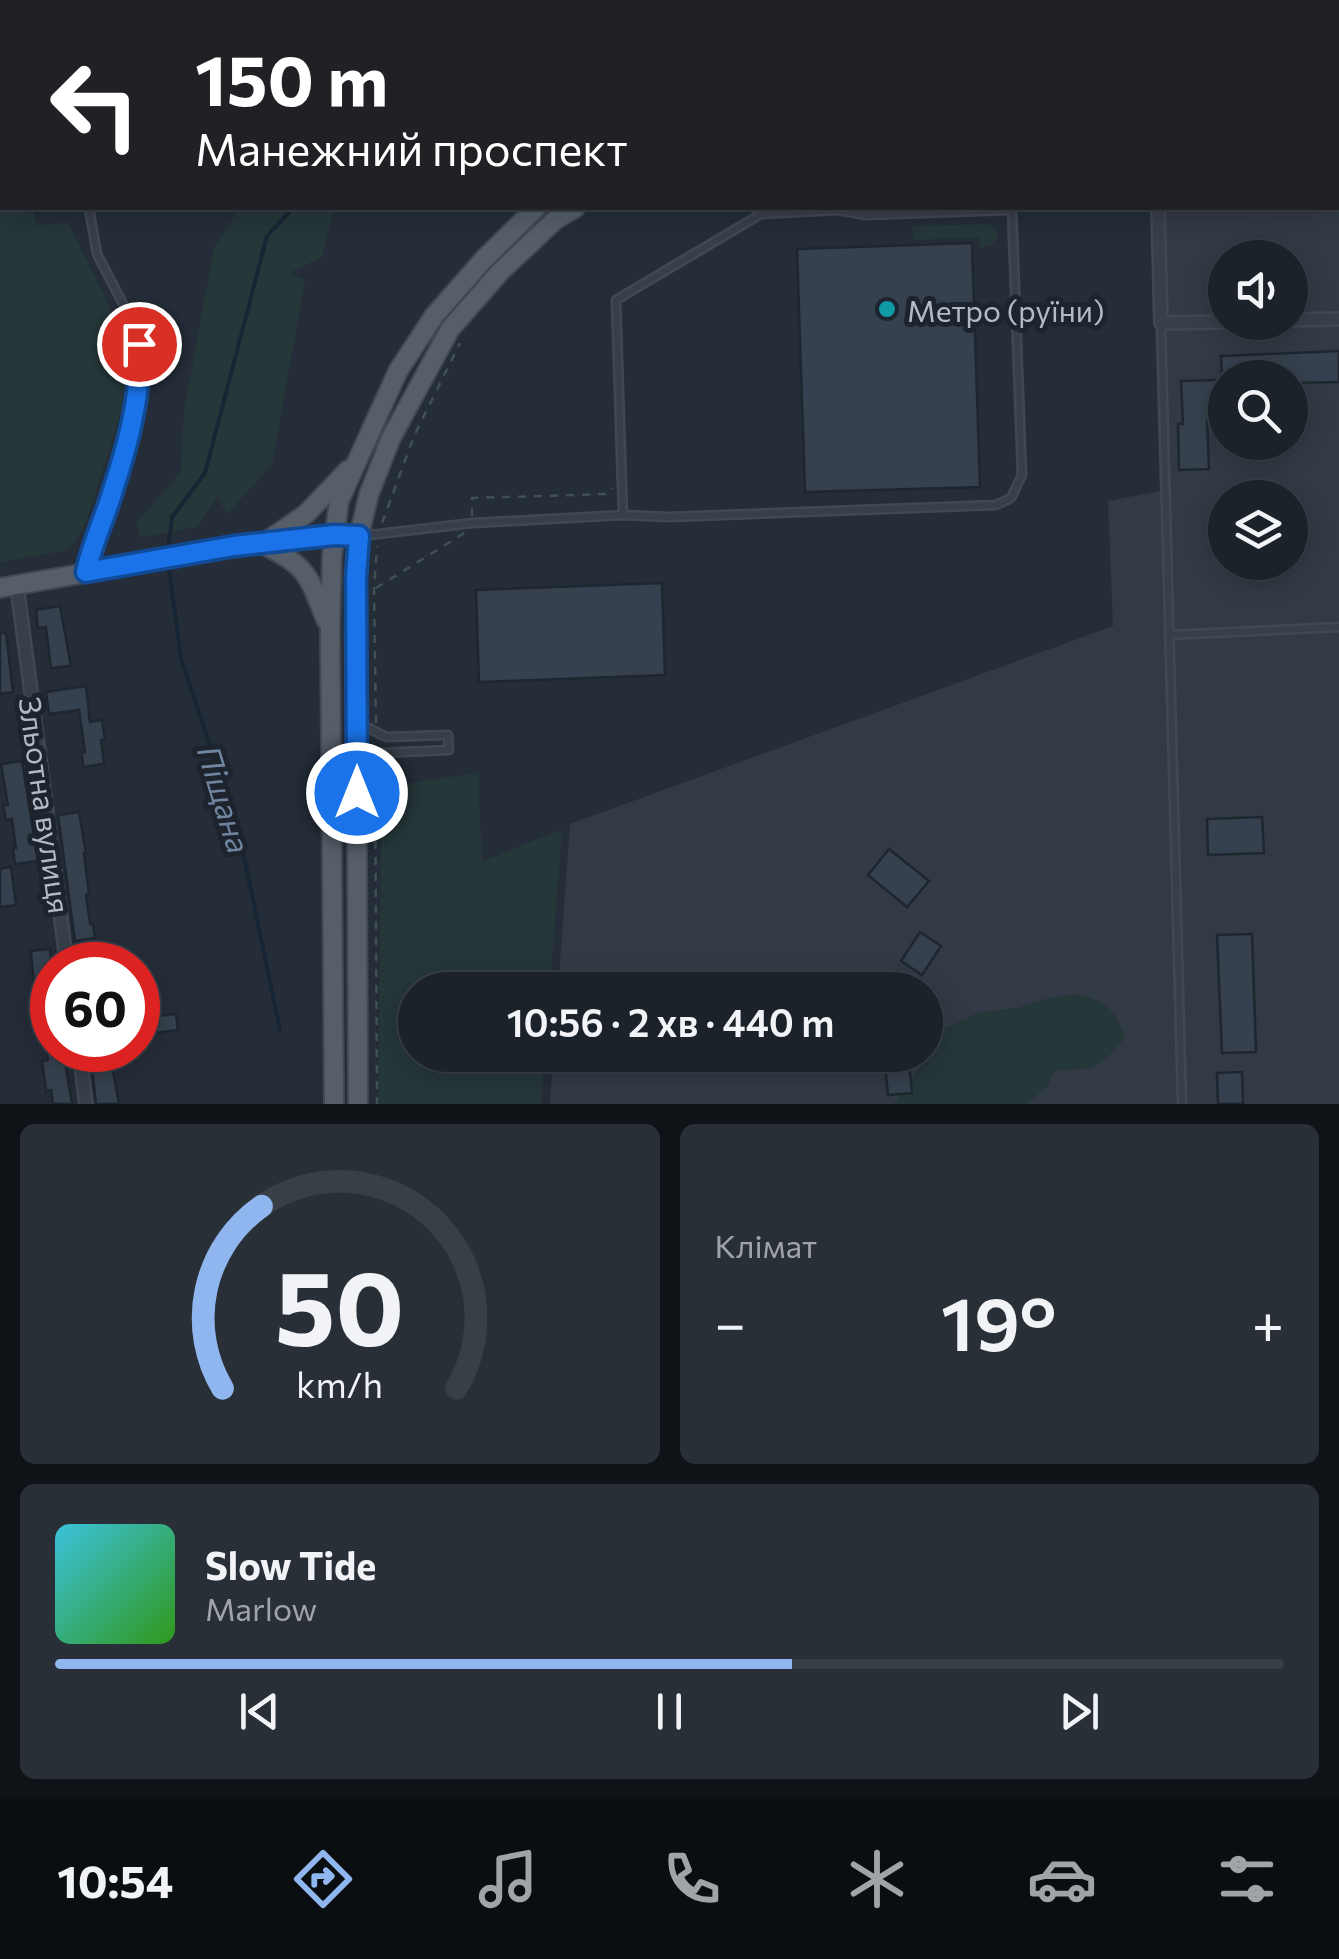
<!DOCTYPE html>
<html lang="uk">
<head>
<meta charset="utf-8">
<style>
	:root { --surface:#1b222a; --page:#282f36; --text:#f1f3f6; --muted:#a0a4a8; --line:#393f47; --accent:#8fb6ee }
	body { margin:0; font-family:Commissioner,sans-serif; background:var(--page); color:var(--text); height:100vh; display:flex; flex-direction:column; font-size:38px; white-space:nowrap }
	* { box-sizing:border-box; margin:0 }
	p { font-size:32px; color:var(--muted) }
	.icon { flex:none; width:55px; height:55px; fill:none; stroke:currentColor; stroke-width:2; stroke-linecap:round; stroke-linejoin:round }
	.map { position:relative; height:1104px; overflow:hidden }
	.sheet { display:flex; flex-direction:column; gap:20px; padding:20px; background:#0f1317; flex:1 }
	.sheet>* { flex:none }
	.hud { position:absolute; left:0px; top:0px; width:1340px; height:210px; box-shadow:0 5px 25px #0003,0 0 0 2px var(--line); background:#202124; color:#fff; overflow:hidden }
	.controls { position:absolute; left:1208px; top:240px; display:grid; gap:20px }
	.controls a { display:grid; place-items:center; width:100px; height:100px; border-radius:50%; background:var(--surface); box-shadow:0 5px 25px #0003,0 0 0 2px var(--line); font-size:50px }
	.speed { position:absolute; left:30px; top:942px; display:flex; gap:20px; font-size:50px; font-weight:700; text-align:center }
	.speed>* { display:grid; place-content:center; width:130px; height:130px; border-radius:50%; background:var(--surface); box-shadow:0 5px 25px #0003,0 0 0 2px var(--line); line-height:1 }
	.speed .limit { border:15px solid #d22; background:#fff; color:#111 }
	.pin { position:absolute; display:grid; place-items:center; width:85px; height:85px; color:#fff; margin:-42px; border:5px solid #fff; border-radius:50%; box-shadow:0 2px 10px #0007 }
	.me { position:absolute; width:110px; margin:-55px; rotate:0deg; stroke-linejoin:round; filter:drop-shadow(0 0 8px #0008) }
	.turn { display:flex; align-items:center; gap:35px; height:210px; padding:0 30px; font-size:45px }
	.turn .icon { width:130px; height:130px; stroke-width:2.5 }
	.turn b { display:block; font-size:70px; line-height:85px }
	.big { font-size:75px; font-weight:600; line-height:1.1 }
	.sheet .tile { flex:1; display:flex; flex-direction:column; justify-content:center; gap:15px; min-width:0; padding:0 35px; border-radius:15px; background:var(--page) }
	.sheet .dial { align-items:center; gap:0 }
	.dial svg { height:260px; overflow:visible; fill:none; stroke:var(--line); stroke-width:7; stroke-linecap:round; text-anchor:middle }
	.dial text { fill:var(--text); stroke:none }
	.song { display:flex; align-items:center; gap:30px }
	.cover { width:120px; height:120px; border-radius:15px; background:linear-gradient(135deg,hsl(190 70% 55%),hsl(110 70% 35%)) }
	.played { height:10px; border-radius:5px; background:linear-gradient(90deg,var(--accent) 60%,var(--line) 60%) }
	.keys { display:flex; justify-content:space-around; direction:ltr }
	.heat { display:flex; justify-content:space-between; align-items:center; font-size:55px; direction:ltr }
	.sheet .tiles { flex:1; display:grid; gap:20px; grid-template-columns:1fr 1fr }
	.tile:last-child { grid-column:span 2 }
	.trip { position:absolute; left:398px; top:972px; width:545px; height:100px; border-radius:50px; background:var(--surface); box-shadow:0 5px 25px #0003,0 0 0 2px var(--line); font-weight:600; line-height:100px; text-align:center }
	.tabs { display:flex; height:160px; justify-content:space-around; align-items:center; background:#0b0e11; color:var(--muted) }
	.tabs .icon { width:70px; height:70px }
	.tabs .current { color:var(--accent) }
	.tabs b { font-size:45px; color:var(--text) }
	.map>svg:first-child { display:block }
	.airport { fill:#323a45; fill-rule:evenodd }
	.green { fill:#263739 }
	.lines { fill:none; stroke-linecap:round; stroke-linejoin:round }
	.stream { stroke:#182535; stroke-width:4 }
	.building { fill:#36414f; stroke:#1f262f; stroke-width:2.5 }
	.lane-casing { stroke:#414852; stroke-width:11 }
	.street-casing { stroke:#414852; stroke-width:16 }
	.primary-casing { stroke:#414852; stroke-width:22 }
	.path { stroke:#3f5152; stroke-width:2.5; stroke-dasharray:8 8; stroke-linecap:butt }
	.lane { stroke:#373f49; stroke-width:6 }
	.street { stroke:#373f49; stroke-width:11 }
	.primary { stroke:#555e69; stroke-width:18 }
	.route-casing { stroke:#114b97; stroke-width:25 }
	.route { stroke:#1a73e8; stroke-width:18 }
	.culture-dot { fill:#0f9aa8; stroke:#1d242d; stroke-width:4 }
	.labels { text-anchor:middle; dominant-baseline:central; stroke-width:10; stroke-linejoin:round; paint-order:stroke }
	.poi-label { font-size:30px; fill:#b2bac5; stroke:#1d242d; text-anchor:start }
	.street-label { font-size:30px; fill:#b2bac5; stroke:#1d242d }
	.water-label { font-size:32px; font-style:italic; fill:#6f85a0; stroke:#1d242d }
</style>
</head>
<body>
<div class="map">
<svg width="1339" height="1104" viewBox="0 0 1339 1104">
	<rect width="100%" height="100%" fill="#242d38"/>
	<!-- airport -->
	<path class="airport" d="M1142,0h197v1104h-789l3,-49h372v-65h-367l12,-166 543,-198 -5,-125 52,-10 -8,-283h186v-206h-195zM1225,258h65v64h-65zM1225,378h65v64h-65zM1225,498h65v64h-65z"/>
	<!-- green -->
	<path class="green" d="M2,187v21h31l3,17 32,-2 52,105 9,37 -7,44 -36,114 -17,27 -69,12v-374z
		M240,208h94l-12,49 -33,16 16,7 -33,185 -45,49 -10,-17 -20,30 -56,11 -5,-14 45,-52 3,-61 30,-164z
		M988,224l9,6c2,11 -6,17 -17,17l-1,-9 -66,2 -1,-14z
		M478,773l4,89 80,-33 -12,161h-135v65h130l-4,49h-163l4,-317z
		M1076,994c29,6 39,15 49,43 -23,30 -31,34 -69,33l-9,16 -19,18h-134l26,-37 2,-12h3v-18l55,-25 38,-4 31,-10z"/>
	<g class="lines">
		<!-- stream -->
		<path class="stream" d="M369,2v-2
			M168,548l4,-31 33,-44 62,-237 26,-28
			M169,569l12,89 59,179 40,193"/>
	</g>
	<!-- building -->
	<path class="building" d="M972,243l8,244 -175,5 -8,-243z
		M1339,351v31l-49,1v-5h-68l-1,-22z
		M1218,380l2,39 -13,1 2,49 -30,1 -1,-46h5l-2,-43z
		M662,583l3,92 -186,7 -3,-92z
		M60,606l11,60 -20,2 -5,-41 -8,1 -2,-18z
		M0,633h6l7,59 -13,2z
		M86,686l4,36 12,-2 3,20h-4l3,24 -21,3 -1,-15h3l-6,-42 -30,4 -3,-22z
		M22,761l16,100 -23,3 -2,-16h3l-4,-29 -6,1 -3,-15h5l-7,-41z
		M79,812l7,41h-2l5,41 -3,1 4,29h3l2,14 -20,3 -17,-126z
		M1262,817l2,36 -56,2 -1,-36z
		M889,849l40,32 -22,26 -39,-32z
		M11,867l5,38 -16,2v-38z
		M920,932l21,14 -19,29 -21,-14z
		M1252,934l4,118 -34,1 -5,-118z
		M50,949l2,24v77h11l9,54h-19l-2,-14 -5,1 -2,-17 -2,-13 6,-1 -8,-55 -4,1 -5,-55z
		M176,1014l2,16 -40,5v-17z
		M884,1055h24l4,38 -24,2z
		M112,1066l7,38h-23l-4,-36z
		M1242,1072l1,32h-25l-1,-31z"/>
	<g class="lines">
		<!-- lane casing -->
		<g class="lane-casing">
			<path id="lane" d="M33,0v2
				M450,0l1,2
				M1339,145v5
				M1161,323l21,781
				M623,515l46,2 327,-12 15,-7 11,-23 -10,-266
				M361,536l112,-13 150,-8 -7,-215 145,-86 77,-4 27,5 147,-5
				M86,568l6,-25 21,-51 20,-74 7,-51 -1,-23 -7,-23 -35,-67 -8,-46
				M1169,635l170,-8
				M358,754l91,-4 -1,-15 -62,2 -27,-14"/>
		</g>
		<!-- street casing -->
		<g class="street-casing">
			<path id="street" d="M618,0v2
				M1158,208l3,115 64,-1
				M1290,320l49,-1
				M17,586l50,379
				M79,1050l7,54"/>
		</g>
		<!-- primary casing -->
		<g class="primary-casing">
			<path id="primary" d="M1149,0v2
				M1338,55l1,-2
				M1338,112l1,-1
				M267,541l39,-27 42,-44
				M262,544c46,22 46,31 64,76
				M0,588l234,-41 78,-10 33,-2
				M334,1104l-4,-475 2,-73 7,-55 59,-130 36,-55 50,-57 52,-51
				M358,1104l-2,-527 3,-41 10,-42 22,-56 59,-109 50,-57 55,-52 20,-12"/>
		</g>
		<!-- path -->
		<path class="path" d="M472,516v-18l135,-4 6,-6
			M382,523l32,-87 46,-93
			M376,588l90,-56
			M376,723l-2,-134 3,-43
			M375,761l2,343"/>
		<!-- lane -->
		<use href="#lane" class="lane"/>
		<!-- street -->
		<use href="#street" class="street"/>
		<!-- primary -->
		<use href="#primary" class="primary"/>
	</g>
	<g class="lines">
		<!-- route casing -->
		<g class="route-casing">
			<path id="route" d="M139,344c3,49 -11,100 -26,146 -8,28 -21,53 -27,82l148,-26 100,-11 25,1 -3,41 1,216"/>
		</g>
		<!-- route -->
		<use href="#route" class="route"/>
	</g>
	<!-- markers -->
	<circle class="culture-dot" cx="887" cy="309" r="10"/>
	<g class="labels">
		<!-- poi labels -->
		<g class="poi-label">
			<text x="907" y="309">Метро (руїни)</text>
		</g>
		<!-- street labels -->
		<g class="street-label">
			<text transform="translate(46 805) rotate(82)">Зльотна вулиця</text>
		</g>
		<!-- water labels -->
		<g class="water-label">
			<text transform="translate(225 799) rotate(73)">Піщана</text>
		</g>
	</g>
</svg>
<div class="controls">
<a><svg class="icon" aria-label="sound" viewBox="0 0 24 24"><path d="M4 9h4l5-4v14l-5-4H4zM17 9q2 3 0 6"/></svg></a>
<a><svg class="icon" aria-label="search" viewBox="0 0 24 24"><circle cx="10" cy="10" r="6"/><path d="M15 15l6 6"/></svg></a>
<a><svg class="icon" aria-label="layers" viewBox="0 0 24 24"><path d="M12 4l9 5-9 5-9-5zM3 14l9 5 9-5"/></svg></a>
</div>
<div class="speed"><div class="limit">60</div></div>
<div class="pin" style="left:139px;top:344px;background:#d93025"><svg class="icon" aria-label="arrive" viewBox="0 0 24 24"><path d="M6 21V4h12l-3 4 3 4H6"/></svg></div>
<svg class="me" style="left:357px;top:793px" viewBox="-20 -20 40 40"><circle r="17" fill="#1a73e8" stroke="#fff" stroke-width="3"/><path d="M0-11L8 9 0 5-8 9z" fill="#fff"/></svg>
<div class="trip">10:56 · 2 хв · 440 m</div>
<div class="hud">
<div class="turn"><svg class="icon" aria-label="left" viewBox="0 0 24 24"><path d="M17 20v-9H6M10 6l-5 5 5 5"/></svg><div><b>150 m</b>Манежний проспект</div></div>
</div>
</div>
<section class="sheet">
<div class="tiles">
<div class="tile dial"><svg viewBox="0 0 100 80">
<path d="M14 69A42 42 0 1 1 86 69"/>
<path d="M14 69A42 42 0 0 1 26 13" stroke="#8fb6ee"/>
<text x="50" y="56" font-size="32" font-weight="700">50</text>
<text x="50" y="72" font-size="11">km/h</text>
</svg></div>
<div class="tile"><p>Клімат</p>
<div class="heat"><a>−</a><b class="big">19°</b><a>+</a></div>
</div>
<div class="tile">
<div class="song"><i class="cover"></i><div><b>Slow Tide</b><p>Marlow</p></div></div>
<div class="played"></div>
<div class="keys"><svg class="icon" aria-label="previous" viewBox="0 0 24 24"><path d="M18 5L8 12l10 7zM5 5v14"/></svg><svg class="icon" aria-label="pause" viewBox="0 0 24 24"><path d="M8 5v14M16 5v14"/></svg><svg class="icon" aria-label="next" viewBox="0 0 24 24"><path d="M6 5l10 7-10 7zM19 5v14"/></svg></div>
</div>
</div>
</section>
<nav class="tabs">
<b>10:54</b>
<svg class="icon current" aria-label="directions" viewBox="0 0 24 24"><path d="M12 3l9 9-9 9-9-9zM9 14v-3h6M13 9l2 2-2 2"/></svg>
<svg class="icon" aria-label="music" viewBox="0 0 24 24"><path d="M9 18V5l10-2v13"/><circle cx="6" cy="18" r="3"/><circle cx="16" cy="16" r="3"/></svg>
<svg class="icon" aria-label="phone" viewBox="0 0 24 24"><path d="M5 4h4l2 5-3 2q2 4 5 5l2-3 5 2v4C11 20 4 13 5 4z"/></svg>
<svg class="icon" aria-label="climate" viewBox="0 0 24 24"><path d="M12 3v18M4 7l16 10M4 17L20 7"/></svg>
<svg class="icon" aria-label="car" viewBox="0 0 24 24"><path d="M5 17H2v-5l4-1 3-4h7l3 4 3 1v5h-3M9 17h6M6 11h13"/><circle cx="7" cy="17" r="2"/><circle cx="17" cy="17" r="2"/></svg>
<svg class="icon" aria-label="filters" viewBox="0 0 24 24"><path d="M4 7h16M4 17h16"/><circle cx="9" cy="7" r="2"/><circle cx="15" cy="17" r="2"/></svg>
</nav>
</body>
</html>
